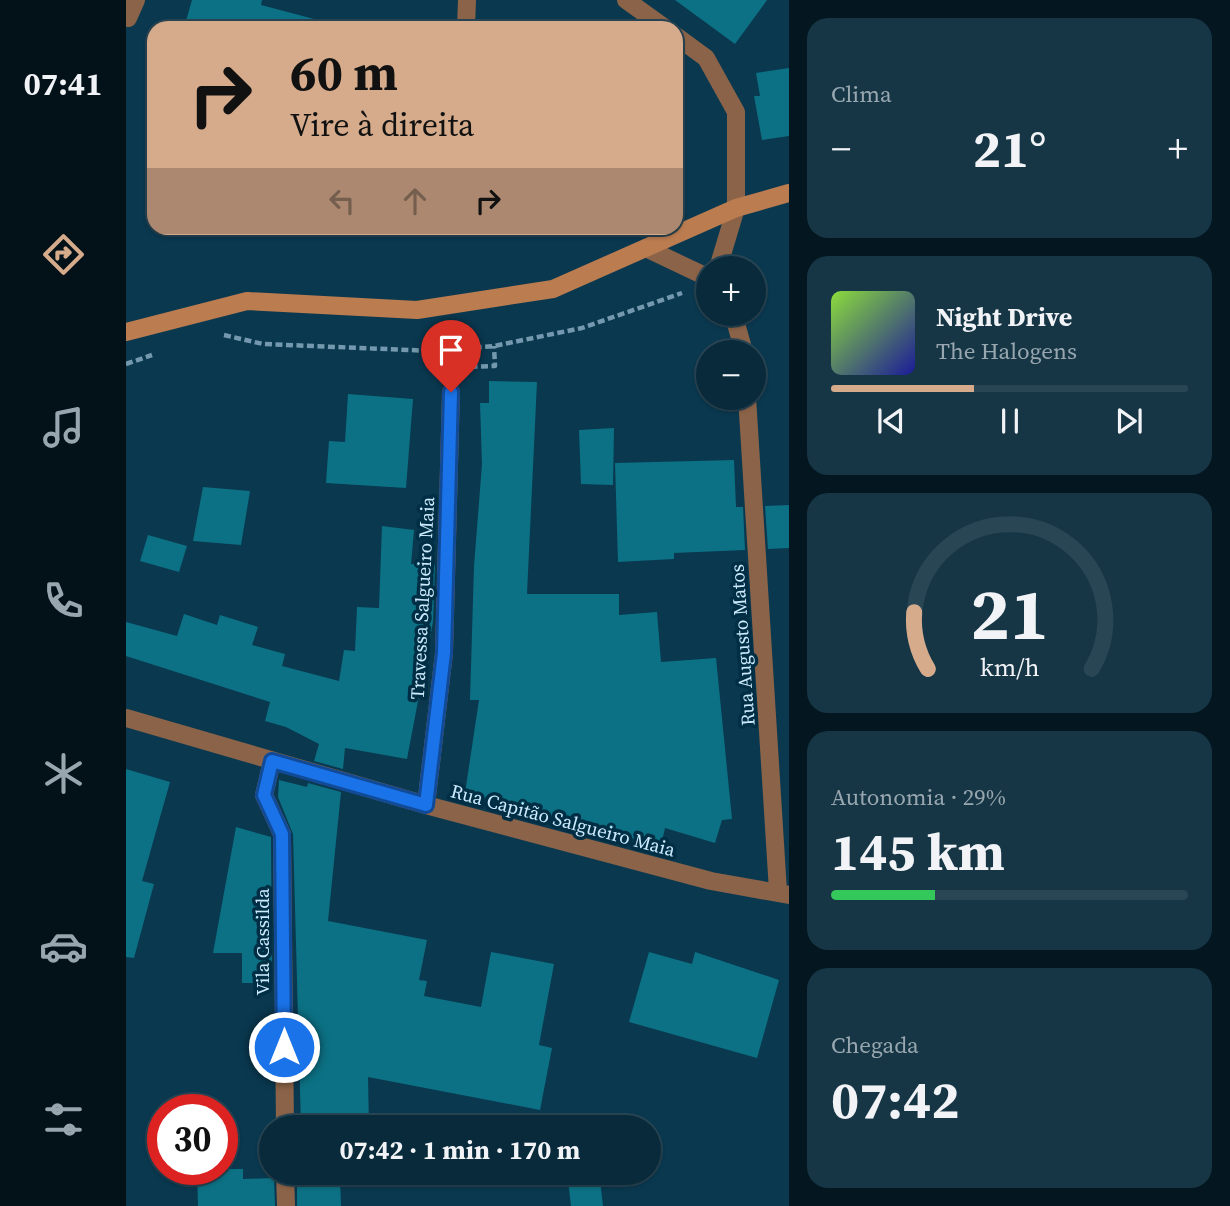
<!DOCTYPE html>
<html lang="pt">
<head>
<meta charset="utf-8">
<style>
	:root { --surface:#082a3b; --page:#163646; --text:#f1f3f6; --muted:#98a7af; --line:#294655; --accent:#d6ab8b }
	body { margin:0; font-family:"Source Serif 4",serif; background:var(--page); color:var(--text); height:100vh; display:flex; flex-direction:column; font-size:26px; white-space:nowrap }
	* { box-sizing:border-box; margin:0 }
	p { font-size:23px; color:var(--muted) }
	.icon { flex:none; width:38px; height:38px; fill:none; stroke:currentColor; stroke-width:2; stroke-linecap:round; stroke-linejoin:round }
	.map { position:relative; flex:1; overflow:hidden }
	.details { display:flex; flex-direction:column; gap:18px; padding:18px; background:#041720; width:441px }
	.details>* { flex:none }
	.guide { position:absolute; left:21px; top:21px; width:536px; height:214px; border-radius:21px; box-shadow:0 2px 5px #0004,0 0 0 2px var(--line); background:#d6ab8b; color:#111; overflow:hidden }
	.tools { position:absolute; left:570px; top:256px; display:grid; gap:14px }
	.tools a { display:grid; place-items:center; width:70px; height:70px; border-radius:50%; background:var(--surface); box-shadow:0 2px 5px #0004,0 0 0 2px var(--line); font-size:35px }
	.speed { position:absolute; left:21px; top:1094px; display:flex; gap:14px; font-size:35px; font-weight:700; text-align:center }
	.speed>* { display:grid; place-content:center; width:91px; height:91px; border-radius:50%; background:var(--surface); box-shadow:0 2px 5px #0004,0 0 0 2px var(--line); line-height:1 }
	.speed .limit { border:10px solid #d22; background:#fff; color:#111 }
	.pin { position:absolute; display:grid; place-items:center; width:60px; height:60px; color:#fff; margin:-72px -30px; border-radius:50% 50% 50% 0; rotate:-45deg; box-shadow:0 0 7px #0007 }
	.pin .icon { rotate:45deg }
	.me { position:absolute; width:77px; margin:-38px; rotate:0deg; stroke-linejoin:round; filter:drop-shadow(0 0 5px #0008) }
	.turn { display:flex; align-items:center; gap:24px; height:147px; padding:0 28px; font-size:32px }
	.turn .icon { width:91px; height:91px; stroke-width:2.5 }
	.turn b { display:block; font-size:49px; line-height:60px }
	.lanes { display:flex; align-items:center; height:66px; padding:0 28px; background:#0003; justify-content:center; gap:35px; direction:ltr }
	.lanes .off { opacity:.35 }
	.big { font-size:52px; font-weight:700; line-height:1.1 }
	.details .tile { flex:1; display:flex; flex-direction:column; justify-content:center; gap:10px; min-width:0; padding:0 24px; border-radius:21px; background:var(--page) }
	.details .dial { align-items:center; gap:0 }
	.dial svg { height:182px; overflow:visible; fill:none; stroke:var(--line); stroke-width:7; stroke-linecap:round; text-anchor:middle }
	.dial text { fill:var(--text); stroke:none }
	.song { display:flex; align-items:center; gap:21px }
	.cover { width:84px; height:84px; border-radius:10px; background:linear-gradient(135deg,hsl(90 70% 55%),hsl(240 70% 35%)) }
	.played { height:7px; border-radius:4px; background:linear-gradient(90deg,var(--accent) 40%,var(--line) 40%) }
	.keys { display:flex; justify-content:space-around; direction:ltr }
	.heat { display:flex; justify-content:space-between; align-items:center; font-size:38px; direction:ltr }
	.charge { height:10px; border-radius:5px; background:linear-gradient(90deg,#34c759 29%,var(--line) 0) }
	.trip { position:absolute; left:133px; top:1115px; width:402px; height:70px; border-radius:35px; background:var(--surface); box-shadow:0 2px 5px #0004,0 0 0 2px var(--line); font-weight:700; line-height:70px; text-align:center }
	main { display:flex; flex:1; min-height:0 }
	.tab-bar { display:flex; flex-direction:column; width:126px; justify-content:space-around; align-items:center; background:#031118; color:var(--muted) }
	.tab-bar .icon { width:49px; height:49px }
	.tab-bar .selected { color:var(--accent) }
	.tab-bar b { font-size:32px; color:var(--text) }
	.map>svg:first-child { display:block }
	.building { fill:#0c7184 }
	.lines { fill:none; stroke-linecap:round; stroke-linejoin:round }
	.path { stroke:#7499ae; stroke-width:4.5; stroke-dasharray:7 3.5; stroke-linecap:butt }
	.lane { stroke:#8b6348; stroke-width:18 }
	.street { stroke:#8b6348; stroke-width:18 }
	.secondary { stroke:#bb7c50; stroke-width:18 }
	.route-casing { stroke:#114b97; stroke-width:18 }
	.route { stroke:#1a73e8; stroke-width:12 }
	.labels { text-anchor:middle; dominant-baseline:central; stroke-width:7; stroke-linejoin:round; paint-order:stroke }
	.street-label { font-size:19px; fill:#cdebfe; stroke:#002e44 }
</style>
</head>
<body>
<main>
<nav class="tab-bar">
<b>07:41</b>
<svg class="icon selected" aria-label="directions" viewBox="0 0 24 24"><path d="M12 3l9 9-9 9-9-9zM9 14v-3h6M13 9l2 2-2 2"/></svg>
<svg class="icon" aria-label="music" viewBox="0 0 24 24"><path d="M9 18V5l10-2v13"/><circle cx="6" cy="18" r="3"/><circle cx="16" cy="16" r="3"/></svg>
<svg class="icon" aria-label="phone" viewBox="0 0 24 24"><path d="M5 4h4l2 5-3 2q2 4 5 5l2-3 5 2v4C11 20 4 13 5 4z"/></svg>
<svg class="icon" aria-label="climate" viewBox="0 0 24 24"><path d="M12 3v18M4 7l16 10M4 17L20 7"/></svg>
<svg class="icon" aria-label="car" viewBox="0 0 24 24"><path d="M5 17H2v-5l4-1 3-4h7l3 4 3 1v5h-3M9 17h6M6 11h13"/><circle cx="7" cy="17" r="2"/><circle cx="17" cy="17" r="2"/></svg>
<svg class="icon" aria-label="filters" viewBox="0 0 24 24"><path d="M4 7h16M4 17h16"/><circle cx="9" cy="7" r="2"/><circle cx="15" cy="17" r="2"/></svg>
</nav>
<div class="map">
<svg width="663" height="1206" viewBox="0 0 663 1206">
	<rect width="100%" height="100%" fill="#0a384f"/>
	<!-- building -->
	<path class="building" d="M66,0h70l-1,5 53,14 -1,9h-129z
		M549,0h92l-32,44z
		M663,68v68l-27,4 -8,-44h6l-4,-23z
		M363,381l48,1 -10,212h92v21l38,-3 4,50 55,-4 16,161 -10,1 -7,23 -50,-15 -4,18 -196,-53 14,-93h-9l4,-134 8,-102 -2,-61h9z
		M222,394l65,5 -7,89 -80,-5 3,-42 16,1z
		M488,428l-1,57 -32,-1 -2,-54z
		M608,460l2,47h7l2,43 -71,3v6l-56,3 -3,-99z
		M77,487l47,4 -9,54 -48,-4z
		M663,505v43l-21,1 -3,-43z
		M256,526l32,4 -3,34 24,1 -2,57 -26,137 -62,-11 -2,21 -29,-8 5,-17 -33,-17 -21,-6 5,-19 -144,-46v-34l51,14 7,-22 33,11 3,-10 38,12 -6,18 33,9 -3,12 57,15 5,-31 11,1 2,-44 22,1z
		M22,535l39,11 -8,26 -39,-11z
		M0,769l44,13 -28,99 12,3 -20,74 -8,-1z
		M153,780l28,7 1,-4 33,9 -13,129 99,19 -8,40 8,1 -3,15 57,11 10,-55 63,12 -15,81 13,3 -12,62 -172,-33 1,50h-68l-8,-293 -15,-37z
		M110,827l35,10 1,146h-30v-30h-29z
		M523,952l43,12 3,-12 84,28 -22,78 -128,-36z
		M71,1169h46v10l31,-1 1,28h-77z
		M441,1172h32l4,34h-32z
		M180,1176h34l1,30h-44v-29z"/>
	<g class="lines">
		<!-- path -->
		<path class="path" d="M98,335l39,9 171,7 60,-5 88,-18 100,-35
			M0,364l26,-9
			M334,367l35,-1 -1,-20"/>
		<!-- lane -->
		<path class="lane" d="M2,18l8,-18
			M520,248l63,30"/>
		<!-- street -->
		<path class="street" d="M500,0l39,28
			M340,28l1,-28
			M550,36l30,22 30,54v96l-18,60
			M607,313l11,39
			M621,397l31,494
			M0,718l300,87 285,76 78,14
			M146,761l-8,34 18,39 3,293
			M300,805l18,-152 7,-261
			M159,1172l1,34"/>
		<!-- secondary -->
		<path class="secondary" d="M0,332l121,-31 170,9 136,-21 183,-81 53,-15"/>
	</g>
	<g class="lines">
		<!-- route casing -->
		<g class="route-casing">
			<path id="route" d="M158,1047l-2,-213 -18,-39 8,-34 154,44 18,-152 7,-261"/>
		</g>
		<!-- route -->
		<use href="#route" class="route"/>
	</g>
	<g class="labels">
		<!-- street labels -->
		<g class="street-label">
			<text transform="translate(296 598) rotate(-87)">Travessa Salgueiro Maia</text>
			<text transform="translate(616 645) rotate(-94)">Rua Augusto Matos</text>
			<text transform="translate(437 820) rotate(15)">Rua Capitão Salgueiro Maia</text>
			<text transform="translate(136 942) rotate(-90)">Vila Cassilda</text>
		</g>
	</g>
</svg>
<div class="tools">
<a>+</a>
<a>−</a>
</div>
<div class="speed"><div class="limit">30</div></div>
<div class="pin" style="left:325px;top:392px;background:#d93025"><svg class="icon" aria-label="arrive" viewBox="0 0 24 24"><path d="M6 21V4h12l-3 4 3 4H6"/></svg></div>
<svg class="me" style="left:158px;top:1047px" viewBox="-20 -20 40 40"><circle r="17" fill="#1a73e8" stroke="#fff" stroke-width="3"/><path d="M0-11L8 9 0 5-8 9z" fill="#fff"/></svg>
<div class="trip">07:42 · 1 min · 170 m</div>
<div class="guide">
<div class="turn"><svg class="icon" aria-label="right" viewBox="0 0 24 24"><path d="M7 20v-9h11M14 6l5 5-5 5"/></svg><div><b>60 m</b>Vire à direita</div></div>
<div class="lanes"><svg class="icon off" aria-label="left" viewBox="0 0 24 24"><path d="M17 20v-9H6M10 6l-5 5 5 5"/></svg><svg class="icon off" aria-label="ahead" viewBox="0 0 24 24"><path d="M12 20V5M6 11l6-6 6 6"/></svg><svg class="icon" aria-label="right" viewBox="0 0 24 24"><path d="M7 20v-9h11M14 6l5 5-5 5"/></svg></div>
</div>
</div>
<section class="details">
<div class="tile"><p>Clima</p>
<div class="heat"><a>−</a><b class="big">21°</b><a>+</a></div>
</div>
<div class="tile">
<div class="song"><i class="cover"></i><div><b>Night Drive</b><p>The Halogens</p></div></div>
<div class="played"></div>
<div class="keys"><svg class="icon" aria-label="previous" viewBox="0 0 24 24"><path d="M18 5L8 12l10 7zM5 5v14"/></svg><svg class="icon" aria-label="pause" viewBox="0 0 24 24"><path d="M8 5v14M16 5v14"/></svg><svg class="icon" aria-label="next" viewBox="0 0 24 24"><path d="M6 5l10 7-10 7zM19 5v14"/></svg></div>
</div>
<div class="tile dial"><svg viewBox="0 0 100 80">
<path d="M14 69A42 42 0 1 1 86 69"/>
<path d="M14 69A42 42 0 0 1 8 44" stroke="#d6ab8b"/>
<text x="50" y="56" font-size="32" font-weight="700">21</text>
<text x="50" y="72" font-size="11">km/h</text>
</svg></div>
<div class="tile"><p>Autonomia · 29%</p><b class="big">145 km</b><div class="charge"></div></div>
<div class="tile"><p>Chegada</p><b class="big">07:42</b></div>
</section>
</main>
</body>
</html>
